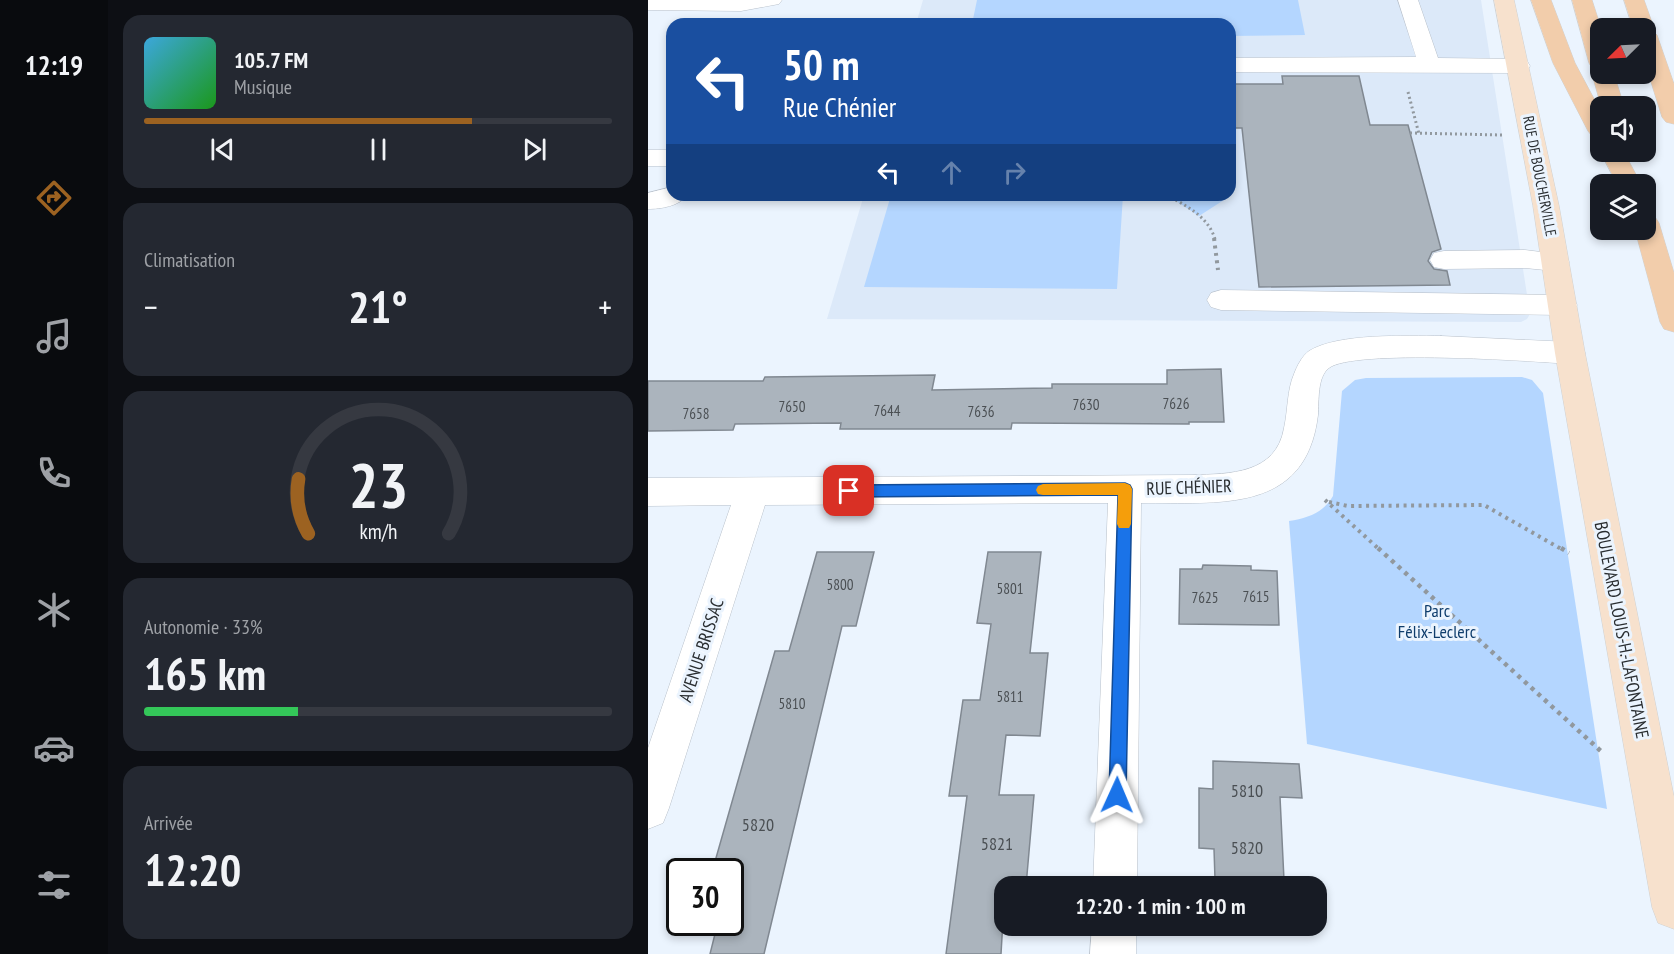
<!DOCTYPE html>
<html lang="fr">
<head>
<meta charset="utf-8">
<style>
	:root { --surface:#171b24; --page:#242831; --text:#f1f3f6; --muted:#9ea1a6; --line:#363941; --accent:#9c6221 }
	body { margin:0; font-family:"PT Sans Narrow",sans-serif; background:var(--page); color:var(--text); height:100vh; display:flex; flex-direction:column; font-size:22px; white-space:nowrap }
	* { box-sizing:border-box; margin:0 }
	p { font-size:20px; color:var(--muted) }
	.icon { flex:none; width:33px; height:33px; fill:none; stroke:currentColor; stroke-width:2; stroke-linecap:round; stroke-linejoin:round }
	.map { position:relative; flex:1; overflow:hidden }
	.side { display:flex; flex-direction:column; gap:15px; padding:15px; background:#0d0f14; width:540px }
	.side>* { flex:none }
	.banner { position:absolute; left:18px; top:18px; width:570px; height:183px; border-radius:18px; box-shadow:0 3px 9px #0003; background:#1a4fa0; color:#fff; overflow:hidden }
	.needle { width:39px; rotate:246deg }
	.controls { position:absolute; left:942px; top:18px; display:grid; gap:12px }
	.controls a { display:grid; place-items:center; width:66px; height:66px; border-radius:12px; background:var(--surface); box-shadow:0 3px 9px #0003; font-size:30px }
	.speed { position:absolute; left:18px; top:858px; display:flex; gap:12px; font-size:30px; font-weight:700; text-align:center }
	.speed>* { display:grid; place-content:center; width:78px; height:78px; border-radius:50%; background:var(--surface); box-shadow:0 3px 9px #0003; line-height:1 }
	.speed .limit { border:3px solid #111; border-radius:9px; background:#fff; color:#111 }
	.pin { position:absolute; display:grid; place-items:center; width:51px; height:51px; color:#fff; margin:-26px; border-radius:12px; box-shadow:0 3px 9px #0006 }
	.me { position:absolute; width:66px; margin:-33px; rotate:1deg; stroke-linejoin:round; filter:drop-shadow(0 0 4px #0008) }
	.turn { display:flex; align-items:center; gap:21px; height:126px; padding:0 18px; font-size:27px }
	.turn .icon { width:78px; height:78px; stroke-width:2.5 }
	.turn b { display:block; font-size:42px; line-height:51px }
	.lanes { display:flex; align-items:center; height:57px; padding:0 18px; background:#0003; justify-content:center; gap:30px; direction:ltr }
	.lanes .off { opacity:.35 }
	.big { font-size:45px; font-weight:700; line-height:1.1 }
	.side .widget { flex:1; display:flex; flex-direction:column; justify-content:center; gap:9px; min-width:0; padding:0 21px; border-radius:18px; background:var(--page) }
	.side .dial { align-items:center; gap:0 }
	.dial svg { height:156px; overflow:visible; fill:none; stroke:var(--line); stroke-width:7; stroke-linecap:round; text-anchor:middle }
	.dial text { fill:var(--text); stroke:none }
	.song { display:flex; align-items:center; gap:18px }
	.cover { width:72px; height:72px; border-radius:9px; background:linear-gradient(135deg,hsl(200 70% 55%),hsl(120 70% 35%)) }
	.played { height:6px; border-radius:3px; background:linear-gradient(90deg,var(--accent) 70%,var(--line) 70%) }
	.keys { display:flex; justify-content:space-around; direction:ltr }
	.heat { display:flex; justify-content:space-between; align-items:center; font-size:33px; direction:ltr }
	.charge { height:9px; border-radius:4px; background:linear-gradient(90deg,#34c759 33%,var(--line) 0) }
	.trip { position:absolute; left:346px; top:876px; width:333px; height:60px; border-radius:18px; background:var(--surface); box-shadow:0 3px 9px #0003; font-weight:700; line-height:60px; text-align:center }
	main { display:flex; flex:1; min-height:0 }
	.dock { display:flex; flex-direction:column; width:108px; justify-content:space-around; align-items:center; background:#090b0e; color:var(--muted) }
	.dock .icon { width:42px; height:42px }
	.dock .active { color:var(--accent) }
	.dock b { font-size:27px; color:var(--text) }
	.map>svg:first-child { display:block }
	.built { fill:#dce9f9 }
	.green { fill:#b4d6ff }
	.building { fill:#abb4bd; stroke:#808891; stroke-width:1.5 }
	.lines { fill:none; stroke-linecap:round; stroke-linejoin:round }
	.minor-casing { stroke:#b8c0ca; stroke-width:1 }
	.major-casing { stroke:#d0d1d1; stroke-width:1 }
	.highway-casing { stroke:#d0d1d1; stroke-width:1 }
	.path-far2 { stroke:#91989e; stroke-width:3; stroke-dasharray:2 3; stroke-linecap:butt }
	.path-far1 { stroke:#91989e; stroke-width:4; stroke-dasharray:3 4.5; stroke-linecap:butt }
	.path { stroke:#91989e; stroke-width:4.5; stroke-dasharray:4 5; stroke-linecap:butt }
	.minor { fill:#fff; fill-rule:evenodd }
	.major { fill:#f7e1cd; fill-rule:evenodd }
	.highway { fill:#f2cdab; fill-rule:evenodd }
	.route { fill:#1a73e8; stroke:#114b97; stroke-width:1.5 }
	.slow { fill:#f59e0b }
	.labels { text-anchor:middle; dominant-baseline:central; stroke-width:6; stroke-linejoin:round; paint-order:stroke }
	.far-street-label { font-size:15px; fill:#292d30; stroke:#ebf4fe }
	.number-label { font-size:15px; fill:#4a4f53 }
	.street-label { font-size:18px; fill:#292d30; stroke:#ebf4fe }
	.park-label { font-size:18px; fill:#0f3d6c; stroke:#ebf4fe }
	.near-number-label { font-size:18px; fill:#4a4f53 }
</style>
</head>
<body>
<main>
<nav class="dock">
<b>12:19</b>
<svg class="icon active" aria-label="directions" viewBox="0 0 24 24"><path d="M12 3l9 9-9 9-9-9zM9 14v-3h6M13 9l2 2-2 2"/></svg>
<svg class="icon" aria-label="music" viewBox="0 0 24 24"><path d="M9 18V5l10-2v13"/><circle cx="6" cy="18" r="3"/><circle cx="16" cy="16" r="3"/></svg>
<svg class="icon" aria-label="phone" viewBox="0 0 24 24"><path d="M5 4h4l2 5-3 2q2 4 5 5l2-3 5 2v4C11 20 4 13 5 4z"/></svg>
<svg class="icon" aria-label="climate" viewBox="0 0 24 24"><path d="M12 3v18M4 7l16 10M4 17L20 7"/></svg>
<svg class="icon" aria-label="car" viewBox="0 0 24 24"><path d="M5 17H2v-5l4-1 3-4h7l3 4 3 1v5h-3M9 17h6M6 11h13"/><circle cx="7" cy="17" r="2"/><circle cx="17" cy="17" r="2"/></svg>
<svg class="icon" aria-label="filters" viewBox="0 0 24 24"><path d="M4 7h16M4 17h16"/><circle cx="9" cy="7" r="2"/><circle cx="15" cy="17" r="2"/></svg>
</nav>
<section class="side">
<div class="widget">
<div class="song"><i class="cover"></i><div><b>105.7 FM</b><p>Musique</p></div></div>
<div class="played"></div>
<div class="keys"><svg class="icon" aria-label="previous" viewBox="0 0 24 24"><path d="M18 5L8 12l10 7zM5 5v14"/></svg><svg class="icon" aria-label="pause" viewBox="0 0 24 24"><path d="M8 5v14M16 5v14"/></svg><svg class="icon" aria-label="next" viewBox="0 0 24 24"><path d="M6 5l10 7-10 7zM19 5v14"/></svg></div>
</div>
<div class="widget"><p>Climatisation</p>
<div class="heat"><a>−</a><b class="big">21°</b><a>+</a></div>
</div>
<div class="widget dial"><svg viewBox="0 0 100 80">
<path d="M14 69A42 42 0 1 1 86 69"/>
<path d="M14 69A42 42 0 0 1 9 41" stroke="#9c6221"/>
<text x="50" y="56" font-size="32" font-weight="700">23</text>
<text x="50" y="72" font-size="11">km/h</text>
</svg></div>
<div class="widget"><p>Autonomie · 33%</p><b class="big">165 km</b><div class="charge"></div></div>
<div class="widget"><p>Arrivée</p><b class="big">12:20</b></div>
</section>
<div class="map">
<svg width="1026" height="954" viewBox="0 0 1026 954">
	<rect width="100%" height="100%" fill="#ebf4fe"/>
	<!-- built -->
	<path class="built" d="M275,0h558l49,314 -3,5 -6,3 -694,-3 37,-124h366v-171h-314z"/>
	<!-- green -->
	<path class="green" d="M329,0h321l7,35 -75,1v-12h-258z
		M243,195h232l-6,94 -253,-2z
		M519,195h56l4,3 -28,18z
		M874,377l10,3 11,13 64,416 -300,-65 -18,-223c19,-3 34,-8 44,-25l9,-105 13,-11 11,-2z"/>
	<!-- building -->
	<path class="building" d="M634,76h77l11,49h38l33,124 -9,3 -4,9 6,8 13,2 3,14 -191,2 -17,-159h-12v-44h53z
		M573,369l3,53h-35v2l-177,-1 -1,6h-171l1,-6 -106,1 -2,6 -85,1v-50h115l2,-4 170,-2 -3,15 120,-2v-4h115v-14z
		M169,552h57l-18,74h-14l-78,328h-54l8,-32h12l2,-50h-20l63,-221h14z
		M340,552h53l-11,101h18l-8,83 -34,-1 -7,60h35l-8,91h-21l-4,68h-55l21,-158h-18l14,-96h17l11,-76 -14,-1z
		M555,565l48,1v4l26,1 2,54 -100,-1 1,-55h22z
		M565,761l86,3 3,34 -22,-1 4,83 -69,-1 -1,-30 -15,-1v-60l14,1z"/>
	<g class="lines">
		<!-- minor casing -->
		<g class="minor-casing">
			<path id="minor" d="M0,0h134l-3,4 -38,7 -93,-1z
				M750,0h20l20,58 81,1 8,2 3,5 -3,5 -8,2 -289,-1v-14l186,-1z
				M0,150h24v16h-24z
				M24,187v8h15c-7,11 -26,14 -39,14v-16z
				M877,250l40,5 4,7 -4,7 -10,2 -30,-3 -81,1 -10,-2 -4,-7 4,-7 10,-2z
				M573,290l342,5 10,3 4,7 -4,7 -10,3 -342,-5 -10,-3 -4,-7 4,-7z
				M793,336l129,6 11,3 4,8 -4,8 -11,3c-38,-3 -217,-15 -241,4 -12,9 -10,33 -11,47 -12,100 -100,87 -177,88l-4,383h-44l15,-383 -343,2 -96,303 -6,15 -15,6v-81l83,-243 -83,1v-28l544,-3c38,-1 84,-1 92,-47 4,-18 3,-38 10,-54 3,-8 8,-18 15,-23 29,-18 97,-15 132,-15z
				M444,926h44v28h-46z"/>
		</g>
		<!-- major casing -->
		<g class="major-casing">
			<path id="major" d="M846,0h20l45,206 26,147 89,444v132l-16,-6 -6,-16 -97,-554 -22,-147z"/>
		</g>
		<!-- highway casing -->
		<g class="highway-casing">
			<path id="highway" d="M883,0h20l24,63 25,47v28l-8,-2 -4,-5 -35,-68z
				M924,0h20l9,28 -1,46h14l10,32h-23l-9,-32 5,-5 -5,-1 -3,-5z
				M976,0h20l10,28 -2,2 5,5 17,49v40l-8,-2 -4,-5 -16,-51v-38h-13z
				M952,151l24,1 17,32h-24z
				M998,214l9,3 4,6 15,50v59l-10,-3 -4,-7 -25,-92h11z"/>
		</g>
		<!-- path-far2 -->
		<path class="path-far2" d="M760,92l11,42
			M762,133l92,2
			M519,195c19,11 41,21 48,44"/>
		<!-- path-far1 -->
		<path class="path-far1" d="M566,238l4,32
			M677,500l55,50
			M681,502l19,4 136,-1 79,45"/>
		<!-- path -->
		<path class="path" d="M730,548l225,205
			M913,548l8,5"/>
		<!-- minor -->
		<use href="#minor" class="minor"/>
		<!-- major -->
		<use href="#major" class="major"/>
		<!-- highway -->
		<use href="#highway" class="highway"/>
	</g>
	<!-- route -->
	<path class="route" d="M477,483l5,2 2,4 -6,306 -3,6 -6,3 -6,-3 -2,-6 9,-300 -269,2 -5,-2 -2,-4 2,-4 5,-2z"/>
	<!-- slow -->
	<path class="slow" d="M477,483l5,2 2,4 -1,35 -2,4h-10l-2,-4 1,-29h-75l-5,-1 -2,-4 2,-4 5,-2z"/>
	<g class="labels">
		<!-- far-street labels -->
		<g class="far-street-label">
			<text transform="translate(892 176) rotate(79)">RUE DE BOUCHERVILLE</text>
		</g>
		<!-- number labels -->
		<g class="number-label">
			<text x="528" y="403">7626</text>
			<text x="438" y="404">7630</text>
			<text x="144" y="406">7650</text>
			<text x="239" y="410">7644</text>
			<text x="333" y="411">7636</text>
			<text x="48" y="413">7658</text>
			<text x="192" y="584">5800</text>
			<text x="362" y="588">5801</text>
			<text x="608" y="596">7615</text>
			<text x="557" y="597">7625</text>
			<text x="362" y="696">5811</text>
			<text x="144" y="703">5810</text>
		</g>
		<!-- street labels -->
		<g class="street-label">
			<text transform="translate(541 487) rotate(-2)">RUE CHÉNIER</text>
			<text transform="translate(974 630) rotate(79)">BOULEVARD LOUIS-H.-LAFONTAINE</text>
			<text transform="translate(53 650) rotate(-72)">AVENUE BRISSAC</text>
		</g>
		<!-- park labels -->
		<g class="park-label">
			<text x="789" y="610">Parc<tspan x="789" dy="21">Félix-Leclerc</tspan></text>
		</g>
		<!-- near-number labels -->
		<g class="near-number-label">
			<text x="599" y="790">5810</text>
			<text x="110" y="824">5820</text>
			<text x="349" y="843">5821</text>
			<text x="599" y="847">5820</text>
		</g>
	</g>
</svg>
<div class="controls">
<a><svg class="needle" viewBox="-14 -14 28 28"><path d="M0-13l5 13h-10z" fill="#e53935"/><path d="M0 13l5-13h-10z" fill="#9ea1a6"/></svg></a>
<a><svg class="icon" aria-label="sound" viewBox="0 0 24 24"><path d="M4 9h4l5-4v14l-5-4H4zM17 9q2 3 0 6"/></svg></a>
<a><svg class="icon" aria-label="layers" viewBox="0 0 24 24"><path d="M12 4l9 5-9 5-9-5zM3 14l9 5 9-5"/></svg></a>
</div>
<div class="speed"><div class="limit">30</div></div>
<div class="pin" style="left:201px;top:491px;background:#d93025"><svg class="icon" aria-label="arrive" viewBox="0 0 24 24"><path d="M6 21V4h12l-3 4 3 4H6"/></svg></div>
<svg class="me" style="left:469px;top:795px" viewBox="-20 -20 40 40"><path d="M0-17L14 15 0 8-14 15z" fill="#1a73e8" stroke="#fff" stroke-width="4"/></svg>
<div class="trip">12:20 · 1 min · 100 m</div>
<div class="banner">
<div class="turn"><svg class="icon" aria-label="left" viewBox="0 0 24 24"><path d="M17 20v-9H6M10 6l-5 5 5 5"/></svg><div><b>50 m</b>Rue Chénier</div></div>
<div class="lanes"><svg class="icon" aria-label="left" viewBox="0 0 24 24"><path d="M17 20v-9H6M10 6l-5 5 5 5"/></svg><svg class="icon off" aria-label="ahead" viewBox="0 0 24 24"><path d="M12 20V5M6 11l6-6 6 6"/></svg><svg class="icon off" aria-label="right" viewBox="0 0 24 24"><path d="M7 20v-9h11M14 6l5 5-5 5"/></svg></div>
</div>
</div>
</main>
</body>
</html>
